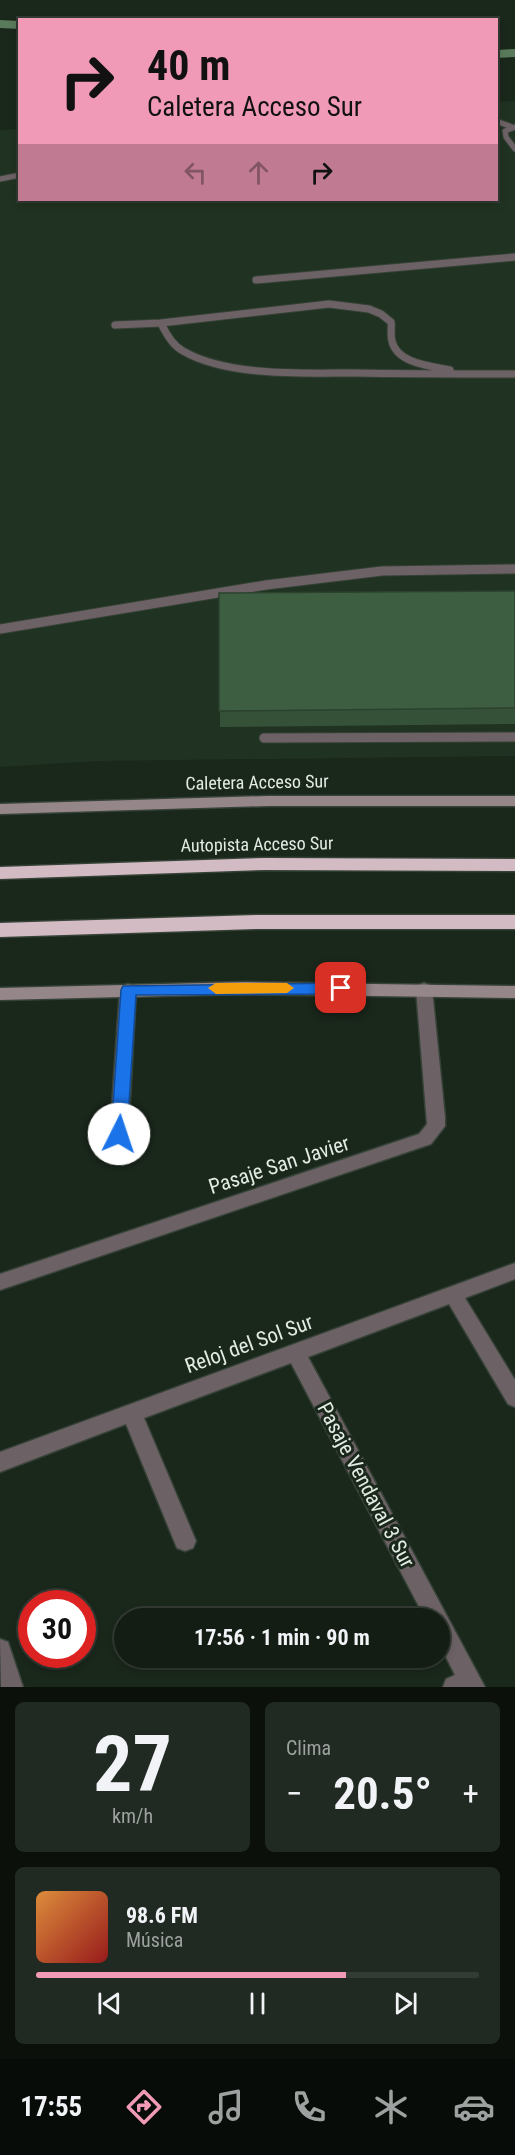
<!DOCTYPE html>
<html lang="es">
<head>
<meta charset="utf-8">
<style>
	:root { --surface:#141d14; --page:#212a22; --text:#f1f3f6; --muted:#9da2a0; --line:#333b34; --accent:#f09ab7 }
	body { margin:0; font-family:"Roboto Condensed",sans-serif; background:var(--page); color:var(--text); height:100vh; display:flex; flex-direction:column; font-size:22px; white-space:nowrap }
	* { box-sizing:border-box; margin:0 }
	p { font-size:20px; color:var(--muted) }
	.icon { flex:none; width:33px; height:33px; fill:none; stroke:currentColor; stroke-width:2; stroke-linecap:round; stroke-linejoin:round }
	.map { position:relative; height:1687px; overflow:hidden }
	.drawer { display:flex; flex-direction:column; gap:15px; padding:15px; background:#0b100b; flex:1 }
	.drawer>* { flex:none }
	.guide { position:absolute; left:18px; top:18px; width:480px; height:183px; border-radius:0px; box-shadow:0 3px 9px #0003,0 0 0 2px var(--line); background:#f09ab7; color:#111; overflow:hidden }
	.speed { position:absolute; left:18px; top:1590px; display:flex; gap:12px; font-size:30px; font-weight:700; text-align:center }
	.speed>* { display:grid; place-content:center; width:78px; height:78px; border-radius:50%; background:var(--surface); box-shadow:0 3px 9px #0003,0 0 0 2px var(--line); line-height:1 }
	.speed .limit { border:9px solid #d22; background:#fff; color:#111 }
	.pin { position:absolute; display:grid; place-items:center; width:51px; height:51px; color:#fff; margin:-26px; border-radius:12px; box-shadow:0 3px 9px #0006 }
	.me { position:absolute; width:66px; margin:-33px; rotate:4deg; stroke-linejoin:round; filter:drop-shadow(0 0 4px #0008) }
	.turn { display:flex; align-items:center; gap:21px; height:126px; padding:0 30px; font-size:27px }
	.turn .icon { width:78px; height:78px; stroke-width:2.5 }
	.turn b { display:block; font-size:42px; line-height:51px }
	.lanes { display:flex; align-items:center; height:57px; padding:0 30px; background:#0003; justify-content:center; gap:30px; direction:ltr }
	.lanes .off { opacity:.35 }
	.big { font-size:45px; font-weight:700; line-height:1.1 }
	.drawer .card { flex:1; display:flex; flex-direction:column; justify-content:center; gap:9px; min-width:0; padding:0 21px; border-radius:9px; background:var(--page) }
	.drawer .dial { align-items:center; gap:0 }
	.dial b { font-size:78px; line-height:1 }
	.song { display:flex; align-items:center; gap:18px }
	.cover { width:72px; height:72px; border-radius:9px; background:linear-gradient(135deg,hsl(30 70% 55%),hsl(0 70% 35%)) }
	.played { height:6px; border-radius:3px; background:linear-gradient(90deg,var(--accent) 70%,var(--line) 70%) }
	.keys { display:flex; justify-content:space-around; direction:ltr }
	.heat { display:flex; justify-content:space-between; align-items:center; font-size:33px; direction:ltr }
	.drawer .tiles { flex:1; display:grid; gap:15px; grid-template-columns:1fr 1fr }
	.card:last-child { grid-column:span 2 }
	.trip { position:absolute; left:114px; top:1608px; width:336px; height:60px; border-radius:30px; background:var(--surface); box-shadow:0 3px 9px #0003,0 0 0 2px var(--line); font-weight:700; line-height:60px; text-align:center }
	.dock { display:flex; height:96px; justify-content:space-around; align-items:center; background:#080c08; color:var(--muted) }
	.dock .icon { width:42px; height:42px }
	.dock .current { color:var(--accent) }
	.dock b { font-size:27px; color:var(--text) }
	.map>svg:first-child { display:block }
	.built { fill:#203221 }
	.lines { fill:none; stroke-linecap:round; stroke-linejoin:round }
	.canal { fill:#597a5b; fill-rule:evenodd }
	.service-far2-casing { stroke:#364237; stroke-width:7 }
	.service-far1-casing { stroke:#364237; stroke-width:9 }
	.service-casing { stroke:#364237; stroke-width:11 }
	.minor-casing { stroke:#364237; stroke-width:3 }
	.secondary-casing { stroke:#364237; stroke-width:3 }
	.motorway-casing { stroke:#364237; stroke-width:3 }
	.service-far2 { stroke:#6c6265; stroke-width:5 }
	.service-far1 { stroke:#6c6265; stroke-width:7 }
	.service { stroke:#6c6265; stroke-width:9 }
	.minor { fill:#6c6265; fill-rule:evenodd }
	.secondary { fill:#95868a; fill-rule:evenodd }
	.motorway { fill:#d2bbc2; fill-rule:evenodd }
	.wall { fill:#355138 }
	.building { fill:#3e5e41; stroke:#2b422e; stroke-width:1.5 }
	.route { fill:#1a73e8; stroke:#114b97; stroke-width:1.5 }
	.slow { fill:#f59e0b }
	.labels { text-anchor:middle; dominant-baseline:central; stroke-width:6; stroke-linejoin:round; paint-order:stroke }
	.street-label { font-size:18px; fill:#e3ebe3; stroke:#1a271b }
	.near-street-label { font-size:21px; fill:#e3ebe3; stroke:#1a271b }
</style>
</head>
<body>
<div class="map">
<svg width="515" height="1687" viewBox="0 0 515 1687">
	<rect width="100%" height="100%" fill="#1a271b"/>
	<!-- built -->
	<path class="built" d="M515,101v655l-416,5 -99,6v-637l19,-1 1,71h476l1,-98z"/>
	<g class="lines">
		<!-- canal -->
		<path class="canal" d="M0,20l20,1v8l-20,-1z
			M515,49v8l-19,1v-8z"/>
		<!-- service-far2 casing -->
		<g class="service-far2-casing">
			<path id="service-far2" d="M496,121l16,6
				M515,127l-10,4 1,6 9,12
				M0,179l20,-4"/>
		</g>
		<!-- service-far1 casing -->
		<g class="service-far1-casing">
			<path id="service-far1" d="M256,280l259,-23
				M161,323l168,-19 40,5 12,5 10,8c1,6 -1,13 1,19 5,23 40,25 58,29
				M115,325l46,-2c5,11 11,22 22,28 45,26 121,22 172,22 53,1 107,1 160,1"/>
		</g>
		<!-- service casing -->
		<g class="service-casing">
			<path id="service" d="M0,629l266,-44 116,-14 133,-2
				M264,738l251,-1"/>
		</g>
		<!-- minor casing -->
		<g class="minor-casing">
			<path id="minor" d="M424,983l6,2 2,4 13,128v9l-14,18 -431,146v-16l419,-140 8,-10 -11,-135 2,-4z
				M128,984l6,2 2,4 -8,144 -3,5 -6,2 -6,-2 -3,-5 10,-144 2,-4z
				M515,1263v16l-50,19 50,82v27l-7,-3 -59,-100 -141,53 177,330h-42l3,-8 9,-4 -15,-30v-27h-15l-134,-255 -147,55 52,123 -3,7 -8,3 -8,-3 -51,-124 -126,48v-20z
				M0,1639l8,3 15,45h-22z"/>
		</g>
		<!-- secondary casing -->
		<g class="secondary-casing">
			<path id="secondary" d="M267,796h248v10h-248l-267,8v-10z
				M245,982l270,4v12l-270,-4 -245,6v-12z"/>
		</g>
		<!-- motorway casing -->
		<g class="motorway-casing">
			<path id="motorway" d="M265,858l250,1v12l-250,-1 -265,9v-12z
				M257,915h258v14h-258l-257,8v-14z"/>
		</g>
		<!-- service-far2 -->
		<use href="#service-far2" class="service-far2"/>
		<!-- service-far1 -->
		<use href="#service-far1" class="service-far1"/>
		<!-- service -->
		<use href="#service" class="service"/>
		<!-- minor -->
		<use href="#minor" class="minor"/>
		<!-- secondary -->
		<use href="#secondary" class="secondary"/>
		<!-- motorway -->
		<use href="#motorway" class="motorway"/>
	</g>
	<!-- wall -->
	<path class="wall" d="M515,591v133l-295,3 -1,-134z"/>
	<!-- building -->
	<path class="building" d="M515,591v117l-296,3v-118z"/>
	<!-- route -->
	<path class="route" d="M341,983l7,5 -7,6 -205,1 -9,139 -3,4 -5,2 -6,-2 -2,-4 10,-144 2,-4z"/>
	<!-- slow -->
	<path class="slow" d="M216,983h71l7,5 -7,5 -71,1 -8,-6z"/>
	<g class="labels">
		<!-- street labels -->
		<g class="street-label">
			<text transform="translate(257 782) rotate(-1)">Caletera Acceso Sur</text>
			<text transform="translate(257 844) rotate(-1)">Autopista Acceso Sur</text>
		</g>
		<!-- near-street labels -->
		<g class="near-street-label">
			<text transform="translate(279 1165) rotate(-18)">Pasaje San Javier</text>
			<text transform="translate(249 1344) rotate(-20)">Reloj del Sol Sur</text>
			<text transform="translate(366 1485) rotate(62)">Pasaje Vendaval 3 Sur</text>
		</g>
	</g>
</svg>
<div class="speed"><div class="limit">30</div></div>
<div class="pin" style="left:341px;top:988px;background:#d93025"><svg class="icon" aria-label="arrive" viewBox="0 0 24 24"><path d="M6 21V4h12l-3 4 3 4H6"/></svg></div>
<svg class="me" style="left:119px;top:1134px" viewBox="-20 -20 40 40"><circle r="19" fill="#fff"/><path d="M0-13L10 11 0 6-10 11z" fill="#1a73e8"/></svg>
<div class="trip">17:56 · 1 min · 90 m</div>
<div class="guide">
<div class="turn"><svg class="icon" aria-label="right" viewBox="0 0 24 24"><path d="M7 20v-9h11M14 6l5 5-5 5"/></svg><div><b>40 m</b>Caletera Acceso Sur</div></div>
<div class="lanes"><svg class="icon off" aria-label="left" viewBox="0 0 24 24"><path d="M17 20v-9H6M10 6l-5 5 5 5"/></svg><svg class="icon off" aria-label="ahead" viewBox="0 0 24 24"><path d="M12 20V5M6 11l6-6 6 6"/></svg><svg class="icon" aria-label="right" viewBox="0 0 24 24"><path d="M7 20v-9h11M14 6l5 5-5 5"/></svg></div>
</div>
</div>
<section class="drawer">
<div class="tiles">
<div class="card dial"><b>27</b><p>km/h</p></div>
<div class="card"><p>Clima</p>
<div class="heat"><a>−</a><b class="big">20.5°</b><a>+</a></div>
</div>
<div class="card">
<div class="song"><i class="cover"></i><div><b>98.6 FM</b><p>Música</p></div></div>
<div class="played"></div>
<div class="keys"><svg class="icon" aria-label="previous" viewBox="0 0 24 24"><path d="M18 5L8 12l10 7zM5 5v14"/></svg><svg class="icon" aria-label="pause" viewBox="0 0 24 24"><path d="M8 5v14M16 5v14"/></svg><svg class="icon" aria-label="next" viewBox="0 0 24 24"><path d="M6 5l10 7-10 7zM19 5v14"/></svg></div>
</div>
</div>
</section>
<nav class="dock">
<b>17:55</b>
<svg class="icon current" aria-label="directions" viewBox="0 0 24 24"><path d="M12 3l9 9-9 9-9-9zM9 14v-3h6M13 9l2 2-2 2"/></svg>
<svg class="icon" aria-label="music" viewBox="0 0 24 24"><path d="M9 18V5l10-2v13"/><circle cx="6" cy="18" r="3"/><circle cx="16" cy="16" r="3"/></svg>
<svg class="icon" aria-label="phone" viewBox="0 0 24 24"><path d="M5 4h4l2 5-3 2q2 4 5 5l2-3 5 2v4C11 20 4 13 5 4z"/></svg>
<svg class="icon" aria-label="climate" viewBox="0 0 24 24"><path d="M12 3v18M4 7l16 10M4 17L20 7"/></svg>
<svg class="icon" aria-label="car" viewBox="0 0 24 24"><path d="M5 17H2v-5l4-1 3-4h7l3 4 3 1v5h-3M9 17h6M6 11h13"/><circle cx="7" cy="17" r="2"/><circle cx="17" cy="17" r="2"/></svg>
</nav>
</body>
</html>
